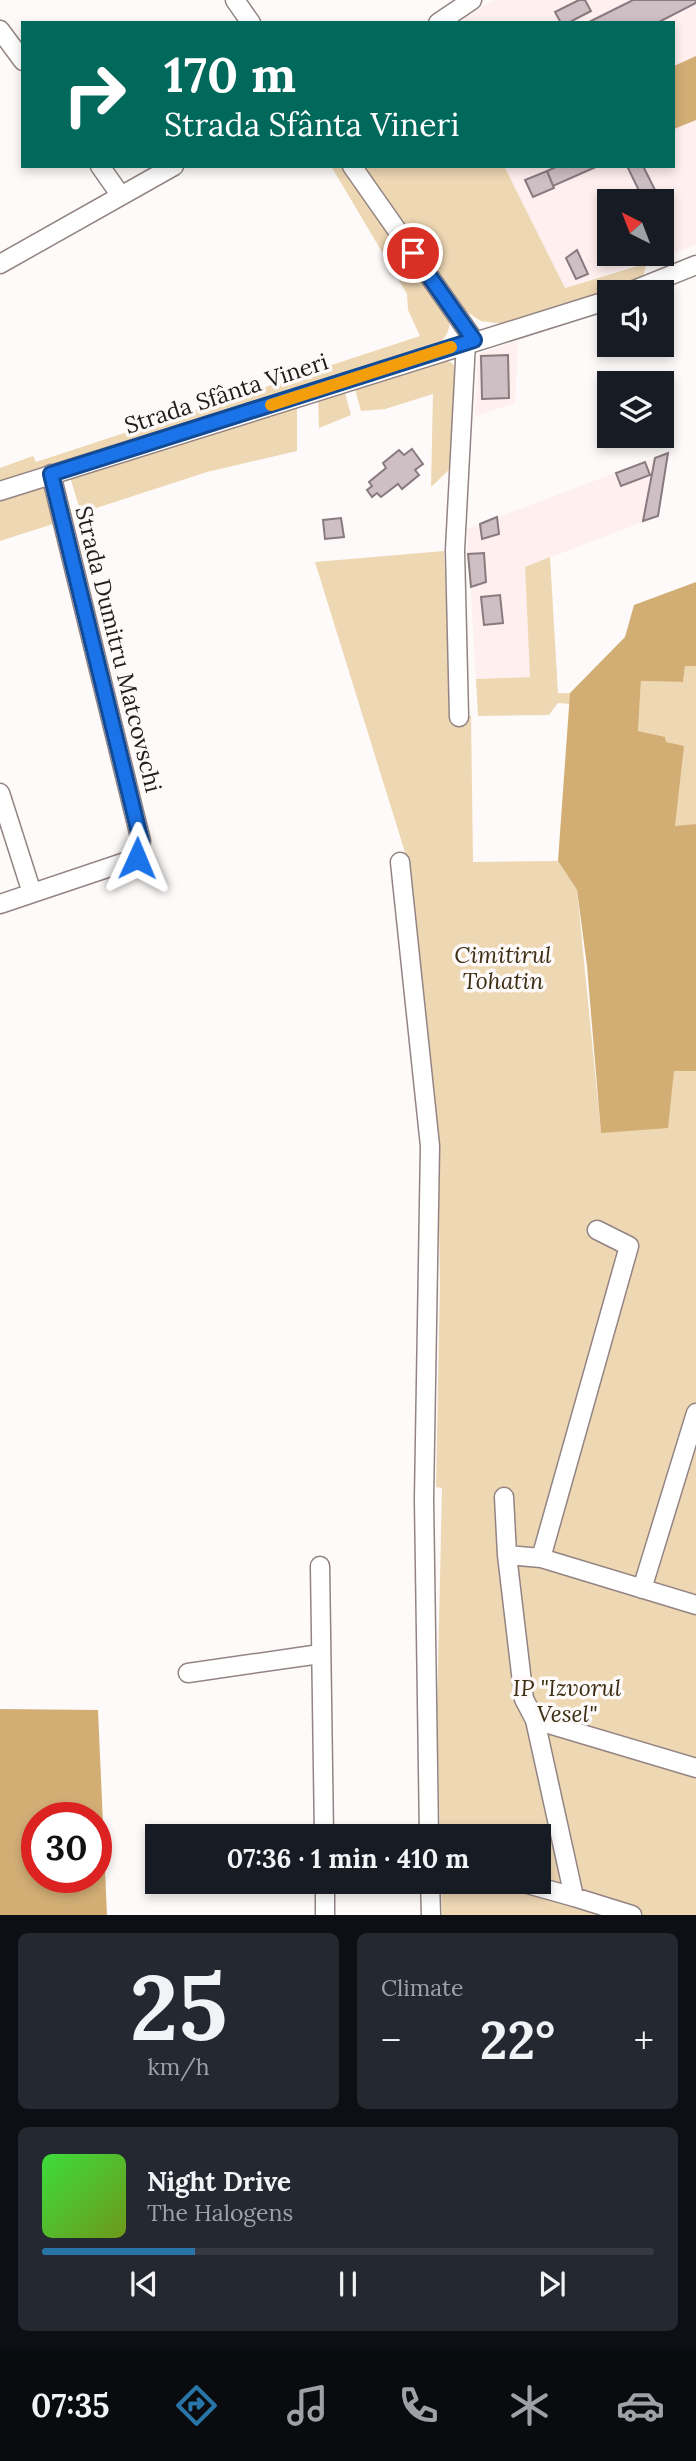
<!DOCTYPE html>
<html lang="en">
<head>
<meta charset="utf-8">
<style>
	:root { --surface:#171b24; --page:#242831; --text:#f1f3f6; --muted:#9ea1a6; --line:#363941; --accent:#2975a8 }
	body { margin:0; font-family:Lora,serif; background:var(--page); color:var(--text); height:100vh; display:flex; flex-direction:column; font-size:26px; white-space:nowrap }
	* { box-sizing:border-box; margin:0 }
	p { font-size:23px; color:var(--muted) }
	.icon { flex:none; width:38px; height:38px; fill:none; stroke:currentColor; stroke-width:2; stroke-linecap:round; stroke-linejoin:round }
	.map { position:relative; height:1915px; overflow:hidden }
	.sheet { display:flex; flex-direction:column; gap:18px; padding:18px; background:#0d0f14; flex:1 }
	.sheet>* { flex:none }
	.top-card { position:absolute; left:21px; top:21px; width:654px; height:147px; border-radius:0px; box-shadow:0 4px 10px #0003; background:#00695c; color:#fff; overflow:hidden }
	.needle { width:46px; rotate:318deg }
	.tools { position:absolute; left:597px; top:189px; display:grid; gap:14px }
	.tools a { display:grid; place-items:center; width:77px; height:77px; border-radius:0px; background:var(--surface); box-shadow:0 4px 10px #0003; font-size:35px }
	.speed { position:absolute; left:21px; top:1802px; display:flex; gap:14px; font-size:35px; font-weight:700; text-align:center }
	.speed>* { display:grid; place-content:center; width:91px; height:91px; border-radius:50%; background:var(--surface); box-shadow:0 4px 10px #0003; line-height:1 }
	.speed .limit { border:10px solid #d22; background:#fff; color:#111 }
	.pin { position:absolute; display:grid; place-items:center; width:60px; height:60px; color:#fff; margin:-30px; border:4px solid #fff; border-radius:50%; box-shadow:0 2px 7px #0007 }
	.me { position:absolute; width:77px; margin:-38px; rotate:1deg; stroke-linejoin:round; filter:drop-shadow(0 0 5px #0008) }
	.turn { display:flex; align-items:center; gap:24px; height:147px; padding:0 28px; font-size:32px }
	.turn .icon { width:91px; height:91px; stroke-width:2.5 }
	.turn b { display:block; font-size:49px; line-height:60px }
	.big { font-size:52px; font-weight:700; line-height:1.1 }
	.sheet .tile { flex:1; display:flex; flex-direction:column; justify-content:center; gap:10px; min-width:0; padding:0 24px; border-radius:10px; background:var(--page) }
	.sheet .dial { align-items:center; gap:0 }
	.dial b { font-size:91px; line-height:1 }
	.song { display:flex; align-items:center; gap:21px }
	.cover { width:84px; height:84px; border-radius:10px; background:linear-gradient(135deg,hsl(120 70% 55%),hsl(80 70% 35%)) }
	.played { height:7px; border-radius:4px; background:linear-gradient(90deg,var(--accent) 25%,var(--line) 25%) }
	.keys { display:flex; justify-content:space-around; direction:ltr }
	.heat { display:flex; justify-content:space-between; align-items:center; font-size:38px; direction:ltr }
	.sheet .tiles { flex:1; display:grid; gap:18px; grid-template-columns:1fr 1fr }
	.tile:last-child { grid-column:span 2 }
	.trip { position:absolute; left:145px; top:1824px; width:406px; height:70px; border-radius:0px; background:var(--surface); box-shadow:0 4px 10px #0003; font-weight:700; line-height:70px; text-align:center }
	.tab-bar { display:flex; height:112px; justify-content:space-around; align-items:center; background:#090b0e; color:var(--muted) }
	.tab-bar .icon { width:49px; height:49px }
	.tab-bar .active { color:var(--accent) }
	.tab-bar b { font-size:32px; color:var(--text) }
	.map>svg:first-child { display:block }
	.built { fill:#ffefee; fill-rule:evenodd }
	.green { fill:#eed7b3 }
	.forest { fill:#d2ae75; fill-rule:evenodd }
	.building { fill:#cebfc4; stroke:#887a7f; stroke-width:2 }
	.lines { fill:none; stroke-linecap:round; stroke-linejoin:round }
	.minor-casing { stroke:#938483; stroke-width:21 }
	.minor { stroke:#fff; stroke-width:18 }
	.route-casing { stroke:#114b97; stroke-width:18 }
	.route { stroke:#1a73e8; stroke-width:12 }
	.slow { stroke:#f59e0b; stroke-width:12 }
	.labels { text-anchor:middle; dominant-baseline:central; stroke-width:7; stroke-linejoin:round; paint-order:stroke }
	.street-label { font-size:23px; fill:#221d1c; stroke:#fdfaf9 }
	.park-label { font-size:23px; font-style:italic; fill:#3e2e14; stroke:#fdfaf9 }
</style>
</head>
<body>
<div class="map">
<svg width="696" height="1915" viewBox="0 0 696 1915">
	<rect width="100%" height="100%" fill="#fdfaf9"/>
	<!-- built -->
	<path class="built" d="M493,0h203v245l-212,69 -116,-148h306v-143h-217zM609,201h53v53h-53z
		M518,341l-3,62 -40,13 3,-62z
		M668,453l-10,63 -133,51 5,110 -54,2 -9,-150z"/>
	<!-- green -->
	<path class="green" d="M331,166h15l103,148c2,17 -2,23 -15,33l-434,137v-16l33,-12 3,6 384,-126 -12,-26 -1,-16z
		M359,166h145l61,122 82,-25 -5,16 -138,45 -23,-3 -19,-12z
		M442,358l11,6 5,10 -5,92 -22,21 2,-93 -48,15 -24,2 -7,-25z
		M344,389l7,26 -32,13 -1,-31z
		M297,404v47l-90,21 -126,41 -11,-36z
		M44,486l12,37 -56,18v-40z
		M444,551l7,166 20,-1 2,146 85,-1 19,29 24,243 73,-62h22v844h-254l-1,-34h98v-45h-99l-3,-124 5,-224 -6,-1 4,-205 -2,-120 -30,-300 -93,-300z
		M550,557l8,136h12v11l-12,-1 -9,12 -71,1 -2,-37 54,-2 -5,-110z
		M685,666h11v158l-21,3 -9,-85 -28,-11 3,-50 42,1z"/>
	<!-- forest -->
	<path class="forest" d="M696,56v64l-22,9v-63z
		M696,582v84h-11l-2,16 -42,-1 -3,50 27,6 1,5 18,4 -9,80 21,-2v247h-22l-6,57 -67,5 -14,-167 -10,-76 -19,-29 12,-168 55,-56 9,-32z
		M0,1709l98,1 9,205h-107zM37,1818h59v60h-59z"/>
	<!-- building -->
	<path class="building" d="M579,0h6l6,11 -23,12h-7l-6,-11z
		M633,0h63v3l-39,20h-70z
		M558,166h40l-45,20 -6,-15z
		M627,166h16l15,30 -14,5z
		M547,171l7,17 -21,9 -8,-17z
		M577,250l11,24 -12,5 -10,-21z
		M508,355l1,43 -27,1 -1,-43z
		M412,449l11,15 -8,6 4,5 -17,14 -4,-5 -17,13 -4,-4 -5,4 -5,-7 5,-4 -3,-4 17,-14 -3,-5 16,-13 5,5z
		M668,453l-10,63 -15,5 12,-63z
		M645,462l5,13 -29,11 -5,-13z
		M497,517l2,17 -17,5 -2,-15z
		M341,518l3,19 -19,2 -2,-19z
		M484,553l2,29 -15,5 -3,-33z
		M500,595l3,28 -19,2 -3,-28z"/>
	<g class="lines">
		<!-- minor casing -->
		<g class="minor-casing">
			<path id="minor" d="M235,0l16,23
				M438,23l34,-23
				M0,30l23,31
				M100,166l21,30
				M352,166l122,174
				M0,264l174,-98
				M629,292l67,-27
				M0,491l609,-191
				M459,717l-4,-167 11,-208
				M0,793l32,100
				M400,862l30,284 -6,353 5,337
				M0,904l137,-46 4,-17 -90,-367
				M504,1497l3,58 17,144 11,21 39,177 58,18
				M507,1555l34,3 155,47
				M541,1558l88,-312 -32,-16
				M320,1566l4,270
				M642,1589l54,-176
				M188,1673l132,-19
				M535,1720l161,48
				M325,1881v34
				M430,1881l1,34
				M517,1881l57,16"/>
		</g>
		<!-- minor -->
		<use href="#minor" class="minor"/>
	</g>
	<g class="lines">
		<!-- route casing -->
		<g class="route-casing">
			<path id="route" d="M137,858l4,-17 -90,-367 423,-134 -61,-87"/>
		</g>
		<!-- route -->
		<use href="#route" class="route"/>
		<!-- slow -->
		<path class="slow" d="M271,405l180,-58"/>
	</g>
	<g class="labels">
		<!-- street labels -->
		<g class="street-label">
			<text transform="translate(226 393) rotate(-18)">Strada Sfânta Vineri</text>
			<text transform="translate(119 649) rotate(76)">Strada Dumitru Matcovschi</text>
		</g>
		<!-- park labels -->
		<g class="park-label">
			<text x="503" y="954">Cimitirul<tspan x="503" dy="26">Tohatin</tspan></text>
			<text x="567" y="1687">IP "Izvorul<tspan x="567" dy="26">Vesel"</tspan></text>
		</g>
	</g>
</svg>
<div class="tools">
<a><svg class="needle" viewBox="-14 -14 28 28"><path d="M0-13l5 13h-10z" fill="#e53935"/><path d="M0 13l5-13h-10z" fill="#9ea1a6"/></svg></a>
<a><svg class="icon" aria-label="sound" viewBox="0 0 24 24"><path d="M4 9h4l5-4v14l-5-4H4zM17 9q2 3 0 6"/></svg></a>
<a><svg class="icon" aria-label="layers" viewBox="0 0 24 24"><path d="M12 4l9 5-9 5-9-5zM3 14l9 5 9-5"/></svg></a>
</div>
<div class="speed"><div class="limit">30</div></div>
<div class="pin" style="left:413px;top:253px;background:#d93025"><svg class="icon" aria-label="arrive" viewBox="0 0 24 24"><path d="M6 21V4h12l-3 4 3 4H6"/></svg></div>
<svg class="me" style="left:137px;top:858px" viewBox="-20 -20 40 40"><path d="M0-17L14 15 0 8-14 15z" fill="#1a73e8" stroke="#fff" stroke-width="4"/></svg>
<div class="trip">07:36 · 1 min · 410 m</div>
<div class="top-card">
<div class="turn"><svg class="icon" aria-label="right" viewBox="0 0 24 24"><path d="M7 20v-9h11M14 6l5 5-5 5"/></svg><div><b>170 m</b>Strada Sfânta Vineri</div></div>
</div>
</div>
<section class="sheet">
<div class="tiles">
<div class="tile dial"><b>25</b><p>km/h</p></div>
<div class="tile"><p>Climate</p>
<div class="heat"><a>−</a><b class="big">22°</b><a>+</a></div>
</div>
<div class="tile">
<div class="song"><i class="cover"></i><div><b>Night Drive</b><p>The Halogens</p></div></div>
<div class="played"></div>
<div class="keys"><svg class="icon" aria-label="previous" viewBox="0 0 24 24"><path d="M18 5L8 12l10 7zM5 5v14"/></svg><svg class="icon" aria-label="pause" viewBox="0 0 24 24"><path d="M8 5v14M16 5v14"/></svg><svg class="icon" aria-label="next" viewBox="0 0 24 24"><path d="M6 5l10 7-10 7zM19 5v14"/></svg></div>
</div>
</div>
</section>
<nav class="tab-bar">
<b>07:35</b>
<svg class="icon active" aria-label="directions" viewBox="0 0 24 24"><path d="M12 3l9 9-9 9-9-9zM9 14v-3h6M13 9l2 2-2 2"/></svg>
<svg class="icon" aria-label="music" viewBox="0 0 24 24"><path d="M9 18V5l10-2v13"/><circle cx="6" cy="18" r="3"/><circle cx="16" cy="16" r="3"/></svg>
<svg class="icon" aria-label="phone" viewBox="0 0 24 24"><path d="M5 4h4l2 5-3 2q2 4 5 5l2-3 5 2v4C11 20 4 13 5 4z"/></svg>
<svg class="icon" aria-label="climate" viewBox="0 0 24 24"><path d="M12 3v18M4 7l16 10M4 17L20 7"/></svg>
<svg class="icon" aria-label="car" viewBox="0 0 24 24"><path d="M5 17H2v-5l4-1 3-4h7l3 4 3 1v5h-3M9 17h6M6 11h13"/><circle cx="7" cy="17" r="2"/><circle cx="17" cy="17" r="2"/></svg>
</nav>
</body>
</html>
